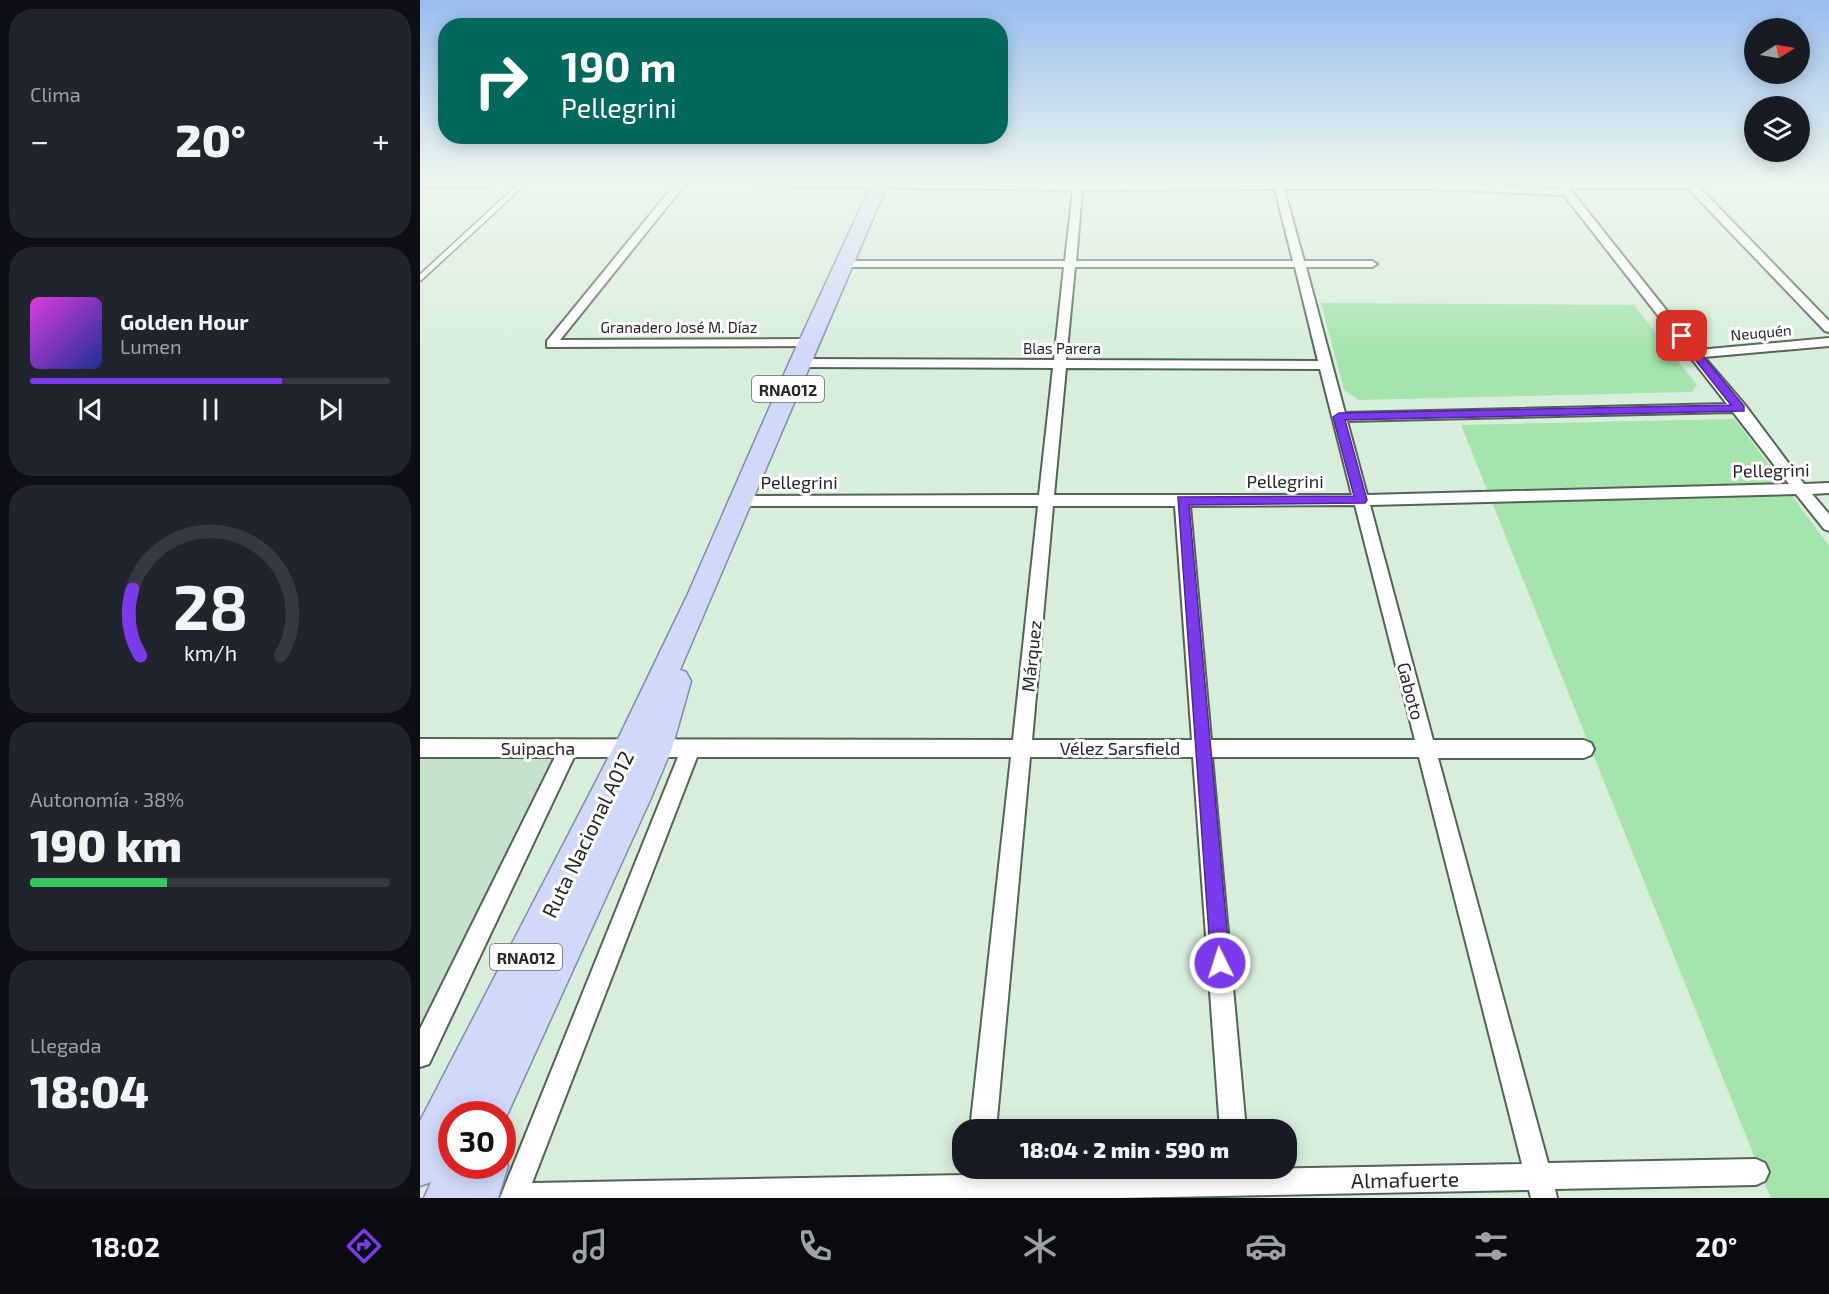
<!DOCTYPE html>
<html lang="es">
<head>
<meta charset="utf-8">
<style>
	:root { --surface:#171b24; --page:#20242c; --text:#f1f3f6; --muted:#9ea1a6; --line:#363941; --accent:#7c3aed }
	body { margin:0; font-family:"Exo 2",sans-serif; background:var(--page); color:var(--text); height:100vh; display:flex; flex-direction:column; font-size:22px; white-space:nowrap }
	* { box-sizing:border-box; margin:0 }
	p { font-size:20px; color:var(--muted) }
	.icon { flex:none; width:33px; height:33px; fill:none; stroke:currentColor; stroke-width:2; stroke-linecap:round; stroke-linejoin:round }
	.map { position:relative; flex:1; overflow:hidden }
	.details { display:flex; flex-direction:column; gap:9px; padding:9px; background:#0d0f14; width:420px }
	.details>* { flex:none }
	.top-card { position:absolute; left:18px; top:18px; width:570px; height:126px; border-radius:24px; box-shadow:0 3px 15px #0003; background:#00695c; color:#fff; overflow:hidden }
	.needle { width:39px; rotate:79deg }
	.buttons { position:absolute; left:1324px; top:18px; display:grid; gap:12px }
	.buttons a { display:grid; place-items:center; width:66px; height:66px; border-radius:50%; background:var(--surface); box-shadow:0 3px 15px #0003; font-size:30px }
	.speed { position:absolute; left:18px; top:1101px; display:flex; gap:12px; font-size:30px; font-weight:700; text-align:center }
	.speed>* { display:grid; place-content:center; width:78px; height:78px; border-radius:50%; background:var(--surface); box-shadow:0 3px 15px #0003; line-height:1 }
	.speed .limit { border:9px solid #d22; background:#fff; color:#111 }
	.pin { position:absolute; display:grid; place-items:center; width:51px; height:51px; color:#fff; margin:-26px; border-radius:12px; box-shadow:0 3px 9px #0006 }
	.me { position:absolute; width:66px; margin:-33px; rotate:356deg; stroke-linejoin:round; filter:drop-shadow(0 0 4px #0008) }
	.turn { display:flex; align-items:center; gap:21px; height:126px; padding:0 24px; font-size:27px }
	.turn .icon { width:78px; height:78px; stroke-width:2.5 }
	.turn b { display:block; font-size:42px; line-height:51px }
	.big { font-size:45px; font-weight:800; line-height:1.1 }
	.details .card { flex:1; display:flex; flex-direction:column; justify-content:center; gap:9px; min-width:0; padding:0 21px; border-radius:24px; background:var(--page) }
	.details .dial { align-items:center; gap:0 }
	.dial svg { height:156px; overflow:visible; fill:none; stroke:var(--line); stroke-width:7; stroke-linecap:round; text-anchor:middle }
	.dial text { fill:var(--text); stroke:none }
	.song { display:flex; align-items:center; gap:18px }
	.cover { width:72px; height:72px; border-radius:9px; background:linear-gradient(135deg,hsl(300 70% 55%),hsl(230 70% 35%)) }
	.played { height:6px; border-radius:3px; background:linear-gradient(90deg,var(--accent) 70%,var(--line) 70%) }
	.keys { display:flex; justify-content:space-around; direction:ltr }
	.heat { display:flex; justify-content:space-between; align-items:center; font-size:33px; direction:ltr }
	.charge { height:9px; border-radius:4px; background:linear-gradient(90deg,#34c759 38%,var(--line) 0) }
	.trip { position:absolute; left:532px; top:1119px; width:345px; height:60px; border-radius:24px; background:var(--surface); box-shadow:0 3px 15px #0003; font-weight:800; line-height:60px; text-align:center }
	.dock { display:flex; height:96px; justify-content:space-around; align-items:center; background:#090b0e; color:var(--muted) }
	.dock .icon { width:42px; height:42px }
	.dock .on { color:var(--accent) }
	.dock b { font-size:27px; color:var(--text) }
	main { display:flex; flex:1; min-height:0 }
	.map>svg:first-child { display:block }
	.built { fill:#c5e1c9 }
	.green { fill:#a4e5ad }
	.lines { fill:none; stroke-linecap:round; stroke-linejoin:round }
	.lane-casing { stroke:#526554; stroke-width:8 }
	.street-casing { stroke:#526554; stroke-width:4 }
	.primary-casing { stroke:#808bad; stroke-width:3 }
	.lane { stroke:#fff; stroke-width:5 }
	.street { fill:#fff; fill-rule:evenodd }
	.primary { fill:#d1d9fa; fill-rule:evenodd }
	.route { fill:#7c3aed; stroke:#51269a; stroke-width:1.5 }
	.labels { text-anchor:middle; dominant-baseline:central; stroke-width:6; stroke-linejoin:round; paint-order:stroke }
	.far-street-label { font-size:15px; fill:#222a23; stroke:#fff }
	.shield { fill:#fff; stroke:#646a65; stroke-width:1.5 }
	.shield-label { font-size:16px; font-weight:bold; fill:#222a23 }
	.street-label { font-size:18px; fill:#222a23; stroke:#fff }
	.near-street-label { font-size:21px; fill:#222a23; stroke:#fff }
</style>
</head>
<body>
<main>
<section class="details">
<div class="card"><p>Clima</p>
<div class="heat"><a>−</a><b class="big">20°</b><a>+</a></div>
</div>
<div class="card">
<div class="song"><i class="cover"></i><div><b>Golden Hour</b><p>Lumen</p></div></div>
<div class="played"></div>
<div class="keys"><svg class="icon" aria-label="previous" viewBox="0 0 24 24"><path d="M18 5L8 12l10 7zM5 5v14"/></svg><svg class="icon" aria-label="pause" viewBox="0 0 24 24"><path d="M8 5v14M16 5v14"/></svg><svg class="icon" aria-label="next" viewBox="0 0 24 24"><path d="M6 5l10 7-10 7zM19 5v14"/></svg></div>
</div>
<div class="card dial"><svg viewBox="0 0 100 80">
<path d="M14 69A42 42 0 1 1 86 69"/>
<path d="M14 69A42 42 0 0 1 10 35" stroke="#7c3aed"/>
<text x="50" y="56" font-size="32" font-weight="700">28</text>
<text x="50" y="72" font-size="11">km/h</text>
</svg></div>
<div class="card"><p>Autonomía · 38%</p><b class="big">190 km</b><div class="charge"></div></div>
<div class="card"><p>Llegada</p><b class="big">18:04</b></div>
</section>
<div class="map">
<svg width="1409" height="1198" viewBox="0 0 1409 1198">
	<rect width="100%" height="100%" fill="#d8eeda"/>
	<!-- built -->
	<path class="built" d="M0,748h149l-149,307z"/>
	<!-- green -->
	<path class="green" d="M901,303l313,2 63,80 -5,7 -333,8 -15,-10z
		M1315,419l94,127v652h-58l-310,-773z"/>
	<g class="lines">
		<!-- lane casing -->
		<g class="lane-casing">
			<path id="lane" d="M0,278l103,-95"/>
		</g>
		<!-- street casing -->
		<g class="street-casing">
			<path id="street" d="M0,183h73l1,1 -5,3h-69z
				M256,183h10l-126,157 248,-1 6,4 -2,3 -265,1v-6z
				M332,183h683l125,6 -3,-6h138l134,138v11l-4,-1 -137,-143h-119l129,162 131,-12v8l-125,11 41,48 59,79 25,-1v10l-17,1 17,20v17l-5,-2 -28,-35 -426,11 63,235h151l7,3 3,6 -3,6 -7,3h-146l110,405 208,-4 9,4 4,9 -4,9 -9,4 -201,4 2,9h-26l-2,-8 -411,8h-618l178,-441h-104l-145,307 -9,3v-38l135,-272h-135v-18l593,1 25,-234h-296l-7,-5 7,-5 297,-1 14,-127 -254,-1 -6,-4 6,-4 255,1 10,-93h-221l-5,-3 5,-3h222l8,-71 -316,-4zM855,189l18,72h-217l6,-71zM864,189h147l133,6 163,209 -382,9 -39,-146h66l5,-3 -5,-3h-68zM655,267h220l23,94 -252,-1zM646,368l254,1 32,126h-298zM1313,412l56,72 -422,11 -20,-74zM935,505l60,235h-204l-21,-234zM633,506h122l17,234h-160zM277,757h314l-41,373h26l34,-373h163l27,373h26l-34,-373h207l103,407 -530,10v-6h-26l-1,7 -433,8z"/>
		</g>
		<!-- primary casing -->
		<g class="primary-casing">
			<path id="primary" d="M452,183h16l-208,487 6,2 5,9 -19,67 -21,50 -149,328v-12h-50v52h50v-14l6,14 -10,32h-74l7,-16 -11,4v-65l199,-384 68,-141 102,-233z"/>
		</g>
		<!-- lane -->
		<use href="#lane" class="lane"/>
		<!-- street -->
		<use href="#street" class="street"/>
		<!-- primary -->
		<use href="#primary" class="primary"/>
	</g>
	<!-- sky -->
	<linearGradient id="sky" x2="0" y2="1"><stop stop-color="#98bdee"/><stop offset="0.52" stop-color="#edf7ee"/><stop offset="1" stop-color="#edf7ee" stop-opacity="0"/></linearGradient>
	<rect width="1409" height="351" fill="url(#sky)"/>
	<!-- route -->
	<path class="route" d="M1258,334h7l59,72v5l-399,9 22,80 -2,3 -176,2 41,458 -3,6 -7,3 -6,-3 -3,-6 -33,-466 176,-1 -21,-79 6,-4 392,-8 -53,-67z"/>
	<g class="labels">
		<!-- far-street labels -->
		<g class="far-street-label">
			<text x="259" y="327">Granadero José M. Díaz</text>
			<text transform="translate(1341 332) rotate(-5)">Neuquén</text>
			<text x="642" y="348">Blas Parera</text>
		</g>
		<!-- shield labels -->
		<g class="shield">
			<rect x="332" y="376" width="72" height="26" rx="4.5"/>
			<rect x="70" y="944" width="72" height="26" rx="4.5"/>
		</g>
		<g class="shield-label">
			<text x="368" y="389">RNA012</text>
			<text x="106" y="957">RNA012</text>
		</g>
		<!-- street labels -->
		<g class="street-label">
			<text transform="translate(1351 470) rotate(-1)">Pellegrini</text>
			<text x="865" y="481">Pellegrini</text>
			<text x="379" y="482">Pellegrini</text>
			<text transform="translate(611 656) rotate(-84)">Márquez</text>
			<text transform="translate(991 691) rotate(75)">Gaboto</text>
			<text x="118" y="748">Suipacha</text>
			<text x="700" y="748">Vélez Sarsfield</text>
		</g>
		<!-- near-street labels -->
		<g class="near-street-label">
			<text transform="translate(167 834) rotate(-64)">Ruta Nacional A012</text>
			<text transform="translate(985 1179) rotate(-1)">Almafuerte</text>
		</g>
	</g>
</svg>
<div class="buttons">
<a><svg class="needle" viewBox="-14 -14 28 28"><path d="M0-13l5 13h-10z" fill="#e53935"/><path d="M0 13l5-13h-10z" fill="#9ea1a6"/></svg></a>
<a><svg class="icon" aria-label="layers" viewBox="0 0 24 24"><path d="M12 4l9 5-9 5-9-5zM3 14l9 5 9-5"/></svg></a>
</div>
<div class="speed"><div class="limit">30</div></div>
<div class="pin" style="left:1262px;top:336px;background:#d93025"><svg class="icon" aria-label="arrive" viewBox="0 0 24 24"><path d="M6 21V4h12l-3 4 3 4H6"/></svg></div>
<svg class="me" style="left:800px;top:963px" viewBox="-20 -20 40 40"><circle r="17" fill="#7c3aed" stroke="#fff" stroke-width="3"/><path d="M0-11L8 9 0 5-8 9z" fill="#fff"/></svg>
<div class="trip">18:04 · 2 min · 590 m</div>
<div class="top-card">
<div class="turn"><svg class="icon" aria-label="right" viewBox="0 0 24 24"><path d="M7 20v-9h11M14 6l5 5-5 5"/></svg><div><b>190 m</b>Pellegrini</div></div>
</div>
</div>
</main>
<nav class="dock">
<b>18:02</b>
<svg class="icon on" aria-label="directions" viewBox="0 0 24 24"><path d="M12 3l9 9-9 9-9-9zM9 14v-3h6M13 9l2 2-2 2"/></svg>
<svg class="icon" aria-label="music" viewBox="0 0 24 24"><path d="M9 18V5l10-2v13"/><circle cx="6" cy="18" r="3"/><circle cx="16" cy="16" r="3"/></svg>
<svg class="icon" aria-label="phone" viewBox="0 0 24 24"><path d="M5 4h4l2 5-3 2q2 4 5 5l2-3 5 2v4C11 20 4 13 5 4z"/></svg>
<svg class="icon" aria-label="climate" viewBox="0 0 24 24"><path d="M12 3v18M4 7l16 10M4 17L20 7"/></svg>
<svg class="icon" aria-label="car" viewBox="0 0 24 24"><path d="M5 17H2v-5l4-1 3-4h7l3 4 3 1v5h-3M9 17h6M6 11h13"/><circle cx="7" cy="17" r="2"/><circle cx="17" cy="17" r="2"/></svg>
<svg class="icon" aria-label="filters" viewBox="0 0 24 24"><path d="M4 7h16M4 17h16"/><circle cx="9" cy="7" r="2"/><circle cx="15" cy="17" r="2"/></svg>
<b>20°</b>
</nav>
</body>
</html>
